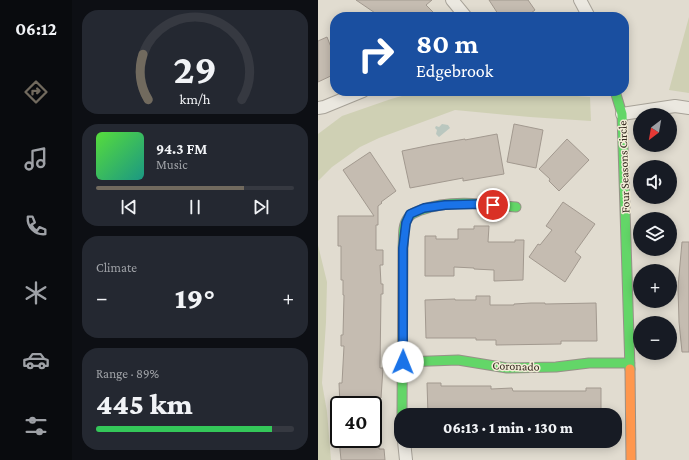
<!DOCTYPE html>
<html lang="en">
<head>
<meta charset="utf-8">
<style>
	:root { --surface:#171b24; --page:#242831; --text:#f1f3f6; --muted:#9ea1a6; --line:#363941; --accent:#716a5e }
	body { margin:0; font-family:"Crimson Pro",serif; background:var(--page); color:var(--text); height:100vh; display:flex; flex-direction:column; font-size:15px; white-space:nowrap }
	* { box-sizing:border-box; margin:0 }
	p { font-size:13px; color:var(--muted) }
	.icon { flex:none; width:22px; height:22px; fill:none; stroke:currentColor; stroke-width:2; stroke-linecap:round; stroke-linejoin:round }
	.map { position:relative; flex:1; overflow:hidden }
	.side { display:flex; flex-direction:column; gap:10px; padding:10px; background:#0d0f14; width:246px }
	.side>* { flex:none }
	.top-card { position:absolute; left:12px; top:12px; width:299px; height:84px; border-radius:16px; box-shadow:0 2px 10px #0003; background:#1a4fa0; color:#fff; overflow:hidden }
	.needle { width:26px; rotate:211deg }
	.fabs { position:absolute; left:315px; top:108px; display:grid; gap:8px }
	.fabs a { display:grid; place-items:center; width:44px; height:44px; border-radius:50%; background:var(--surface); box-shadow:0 2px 10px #0003; font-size:20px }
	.speed { position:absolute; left:12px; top:396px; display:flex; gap:8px; font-size:20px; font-weight:700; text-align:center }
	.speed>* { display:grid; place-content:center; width:52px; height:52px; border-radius:50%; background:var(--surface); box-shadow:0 2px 10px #0003; line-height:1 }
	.speed .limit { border:2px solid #111; border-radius:6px; background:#fff; color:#111 }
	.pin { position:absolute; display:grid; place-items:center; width:34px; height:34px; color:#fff; margin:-17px; border:2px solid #fff; border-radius:50%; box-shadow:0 1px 4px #0007 }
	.me { position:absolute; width:44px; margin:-22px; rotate:1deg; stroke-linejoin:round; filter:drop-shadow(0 0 3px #0008) }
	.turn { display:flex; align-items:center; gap:14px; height:84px; padding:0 20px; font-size:18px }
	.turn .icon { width:52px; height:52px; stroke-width:2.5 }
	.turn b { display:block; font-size:28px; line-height:34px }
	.big { font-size:30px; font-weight:800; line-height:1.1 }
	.side .widget { flex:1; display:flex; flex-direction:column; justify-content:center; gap:6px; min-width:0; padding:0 14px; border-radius:16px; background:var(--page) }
	.side .dial { align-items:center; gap:0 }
	.dial svg { height:104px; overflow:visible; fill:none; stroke:var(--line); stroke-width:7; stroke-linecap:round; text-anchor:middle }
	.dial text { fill:var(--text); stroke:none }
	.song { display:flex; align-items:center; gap:12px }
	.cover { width:48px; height:48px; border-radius:6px; background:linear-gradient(135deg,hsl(110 70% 55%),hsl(170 70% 35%)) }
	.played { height:4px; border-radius:2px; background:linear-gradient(90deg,var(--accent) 75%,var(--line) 75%) }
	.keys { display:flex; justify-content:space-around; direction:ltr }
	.heat { display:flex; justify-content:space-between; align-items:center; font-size:22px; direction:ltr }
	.charge { height:6px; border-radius:3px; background:linear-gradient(90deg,#34c759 89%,var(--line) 0) }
	.trip { position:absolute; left:76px; top:408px; width:228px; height:40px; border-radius:16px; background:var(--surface); box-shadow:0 2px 10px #0003; font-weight:800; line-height:40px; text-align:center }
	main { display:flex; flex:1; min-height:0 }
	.menu { display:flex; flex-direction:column; width:72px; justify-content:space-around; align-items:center; background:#090b0e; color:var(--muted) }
	.menu .icon { width:28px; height:28px }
	.menu .current { color:var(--accent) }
	.menu b { font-size:18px; color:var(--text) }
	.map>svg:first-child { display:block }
	.green { fill:#cfd0b4 }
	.water { fill:#bac7bf }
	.building { fill:#c5bcb1; stroke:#a2998f }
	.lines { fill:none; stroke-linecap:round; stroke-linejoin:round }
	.street-casing { stroke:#a7a298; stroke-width:14 }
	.fast-casing { stroke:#979188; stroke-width:11 }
	.slow-casing { stroke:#979188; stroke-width:11 }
	.street { stroke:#ebe8e0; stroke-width:12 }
	.fast { stroke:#63d668; stroke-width:9 }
	.slow { stroke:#ff974d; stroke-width:9 }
	.route-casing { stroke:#114b97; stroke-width:10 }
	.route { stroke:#1a73e8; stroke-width:7 }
	.labels { text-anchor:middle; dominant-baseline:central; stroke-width:3; stroke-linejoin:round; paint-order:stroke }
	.street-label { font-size:12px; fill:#352c21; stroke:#f2ebd7 }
</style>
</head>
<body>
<main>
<nav class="menu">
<b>06:12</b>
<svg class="icon current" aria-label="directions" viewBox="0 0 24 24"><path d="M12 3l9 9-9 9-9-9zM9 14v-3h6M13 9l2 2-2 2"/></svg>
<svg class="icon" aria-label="music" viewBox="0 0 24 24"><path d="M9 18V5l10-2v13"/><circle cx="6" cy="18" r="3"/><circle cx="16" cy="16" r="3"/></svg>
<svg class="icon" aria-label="phone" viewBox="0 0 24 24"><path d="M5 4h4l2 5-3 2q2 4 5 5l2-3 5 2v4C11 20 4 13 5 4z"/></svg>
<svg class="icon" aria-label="climate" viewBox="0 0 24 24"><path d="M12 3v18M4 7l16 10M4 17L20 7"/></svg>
<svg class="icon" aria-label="car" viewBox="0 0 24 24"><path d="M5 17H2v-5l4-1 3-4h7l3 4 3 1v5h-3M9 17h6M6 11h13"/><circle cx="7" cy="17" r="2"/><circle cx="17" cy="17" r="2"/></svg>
<svg class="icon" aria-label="filters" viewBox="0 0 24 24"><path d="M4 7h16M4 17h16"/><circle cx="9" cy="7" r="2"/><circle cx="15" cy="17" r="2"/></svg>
</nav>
<section class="side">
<div class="widget dial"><svg viewBox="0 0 100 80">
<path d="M14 69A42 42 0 1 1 86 69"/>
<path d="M14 69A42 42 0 0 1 10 34" stroke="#716a5e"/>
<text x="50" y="56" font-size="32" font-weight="700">29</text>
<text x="50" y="72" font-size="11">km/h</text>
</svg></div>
<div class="widget">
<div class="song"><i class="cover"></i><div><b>94.3 FM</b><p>Music</p></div></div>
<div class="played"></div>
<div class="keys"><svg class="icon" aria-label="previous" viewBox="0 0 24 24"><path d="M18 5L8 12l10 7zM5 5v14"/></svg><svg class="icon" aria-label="pause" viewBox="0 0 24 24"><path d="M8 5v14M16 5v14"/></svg><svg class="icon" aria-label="next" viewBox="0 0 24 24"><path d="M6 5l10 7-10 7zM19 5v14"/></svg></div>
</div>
<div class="widget"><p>Climate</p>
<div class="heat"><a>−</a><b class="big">19°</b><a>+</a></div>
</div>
<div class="widget"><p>Range · 89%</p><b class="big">445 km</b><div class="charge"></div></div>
</section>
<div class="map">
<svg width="371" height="460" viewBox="0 0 371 460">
	<rect width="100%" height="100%" fill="#e1dcd0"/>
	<!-- green -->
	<path class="green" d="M371,17v76l-20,-3z
		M102,91h95l75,6 1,24 -61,-4 -75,-7 -76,28 -19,9 -28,20 -14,14v-47l24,-18 49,-17z
		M0,245l9,37 -1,40 -4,61 5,29 4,48h-13z"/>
	<!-- water -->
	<path class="water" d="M124,124l6,1 2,3 -11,9 -3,-3 1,-4 -2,-2 1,-2 3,1z"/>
	<!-- building -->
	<path class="building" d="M38,0h76l-6,5 7,7 -5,5h-47z
		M171,0h39l7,10 -9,7h-26z
		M9,37l8,20v17l-17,8v-41z
		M196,124l29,6 -7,38 -29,-6z
		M179,134l7,40 -41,7v-3l-53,10 -8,-37 29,-6 34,-6v1z
		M249,139l22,21 -30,31 -10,-10 1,-2 -11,-10z
		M52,152l26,39 -15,11 1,1 -4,3v19h-2v25h7v15h-3l1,19h2v10h-2l-1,74h3l-2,30h-1v7h-40l-1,-22h3l2,-37h-3v-11h2l1,-40h-1v-15h-2v-34h-3v-30h36l-31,-46z
		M245,202l32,22 -20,28 6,5 -16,25 -36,-25 9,-13 2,1 12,-15 -6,-4z
		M156,226h15l-1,16h27v-2h9l-1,40 -29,1v-11l-20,-1v-1l-20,-1v9h-29v-40h11v3h22v-10h16z
		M364,242h7v110h-7l-3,-30 -1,-35z
		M158,296h14v9h24v-1l17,-1h14v1l51,-1 1,38h-36v3l-65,1v-5h-20v-2h-50l-1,-38 30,-1v1h21z
		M109,383h14v3h50v3l21,-1 1,3h73v-3h15v27h-173z
		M21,439h40v10h5l1,11h-44z"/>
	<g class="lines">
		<!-- street casing -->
		<g class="street-casing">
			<path id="street" d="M134,0l14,17
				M262,0l9,17
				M0,108l6,-1 39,-16
				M304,114l53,-8 14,2
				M86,441l2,19"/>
		</g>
		<!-- fast casing -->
		<g class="fast-casing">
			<path id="fast" d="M297,91l7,23 8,255
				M85,362l55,-2 49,8 49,-1 33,-4h41
				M84,415l1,-167c1,-10 -1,-22 5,-30 3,-5 8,-6 13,-8 30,-11 64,-6 95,-3"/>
		</g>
		<!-- slow casing -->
		<g class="slow-casing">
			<path id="slow" d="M312,369l1,91"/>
		</g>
		<!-- street -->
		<use href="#street" class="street"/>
		<!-- fast -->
		<use href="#fast" class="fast"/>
		<!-- slow -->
		<use href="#slow" class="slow"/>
	</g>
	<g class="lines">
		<!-- route casing -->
		<g class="route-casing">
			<path id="route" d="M85,362v-114l3,-25 4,-9 14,-6 21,-3 37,-1 11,1"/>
		</g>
		<!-- route -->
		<use href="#route" class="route"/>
	</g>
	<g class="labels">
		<!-- street labels -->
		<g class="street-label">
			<text transform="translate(306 167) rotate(-92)">Four Seasons Circle</text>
			<text transform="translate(198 366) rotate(2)">Coronado</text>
		</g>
	</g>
</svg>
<div class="fabs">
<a><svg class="needle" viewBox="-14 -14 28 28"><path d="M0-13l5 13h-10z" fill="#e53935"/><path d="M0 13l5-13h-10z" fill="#9ea1a6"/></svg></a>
<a><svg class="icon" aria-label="sound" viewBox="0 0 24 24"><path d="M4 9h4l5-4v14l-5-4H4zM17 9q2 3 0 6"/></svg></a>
<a><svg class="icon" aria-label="layers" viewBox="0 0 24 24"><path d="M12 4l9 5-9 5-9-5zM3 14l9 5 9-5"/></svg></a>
<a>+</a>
<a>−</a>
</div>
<div class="speed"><div class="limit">40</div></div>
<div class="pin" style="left:175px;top:205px;background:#d93025"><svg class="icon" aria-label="arrive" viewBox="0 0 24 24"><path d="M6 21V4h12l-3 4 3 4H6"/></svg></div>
<svg class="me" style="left:85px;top:362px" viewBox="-20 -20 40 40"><circle r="19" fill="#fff"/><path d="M0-13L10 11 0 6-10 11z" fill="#1a73e8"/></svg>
<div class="trip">06:13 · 1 min · 130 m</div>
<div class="top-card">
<div class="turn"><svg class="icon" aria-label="right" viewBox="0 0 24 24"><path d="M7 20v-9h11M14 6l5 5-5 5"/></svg><div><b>80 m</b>Edgebrook</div></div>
</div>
</div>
</main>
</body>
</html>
